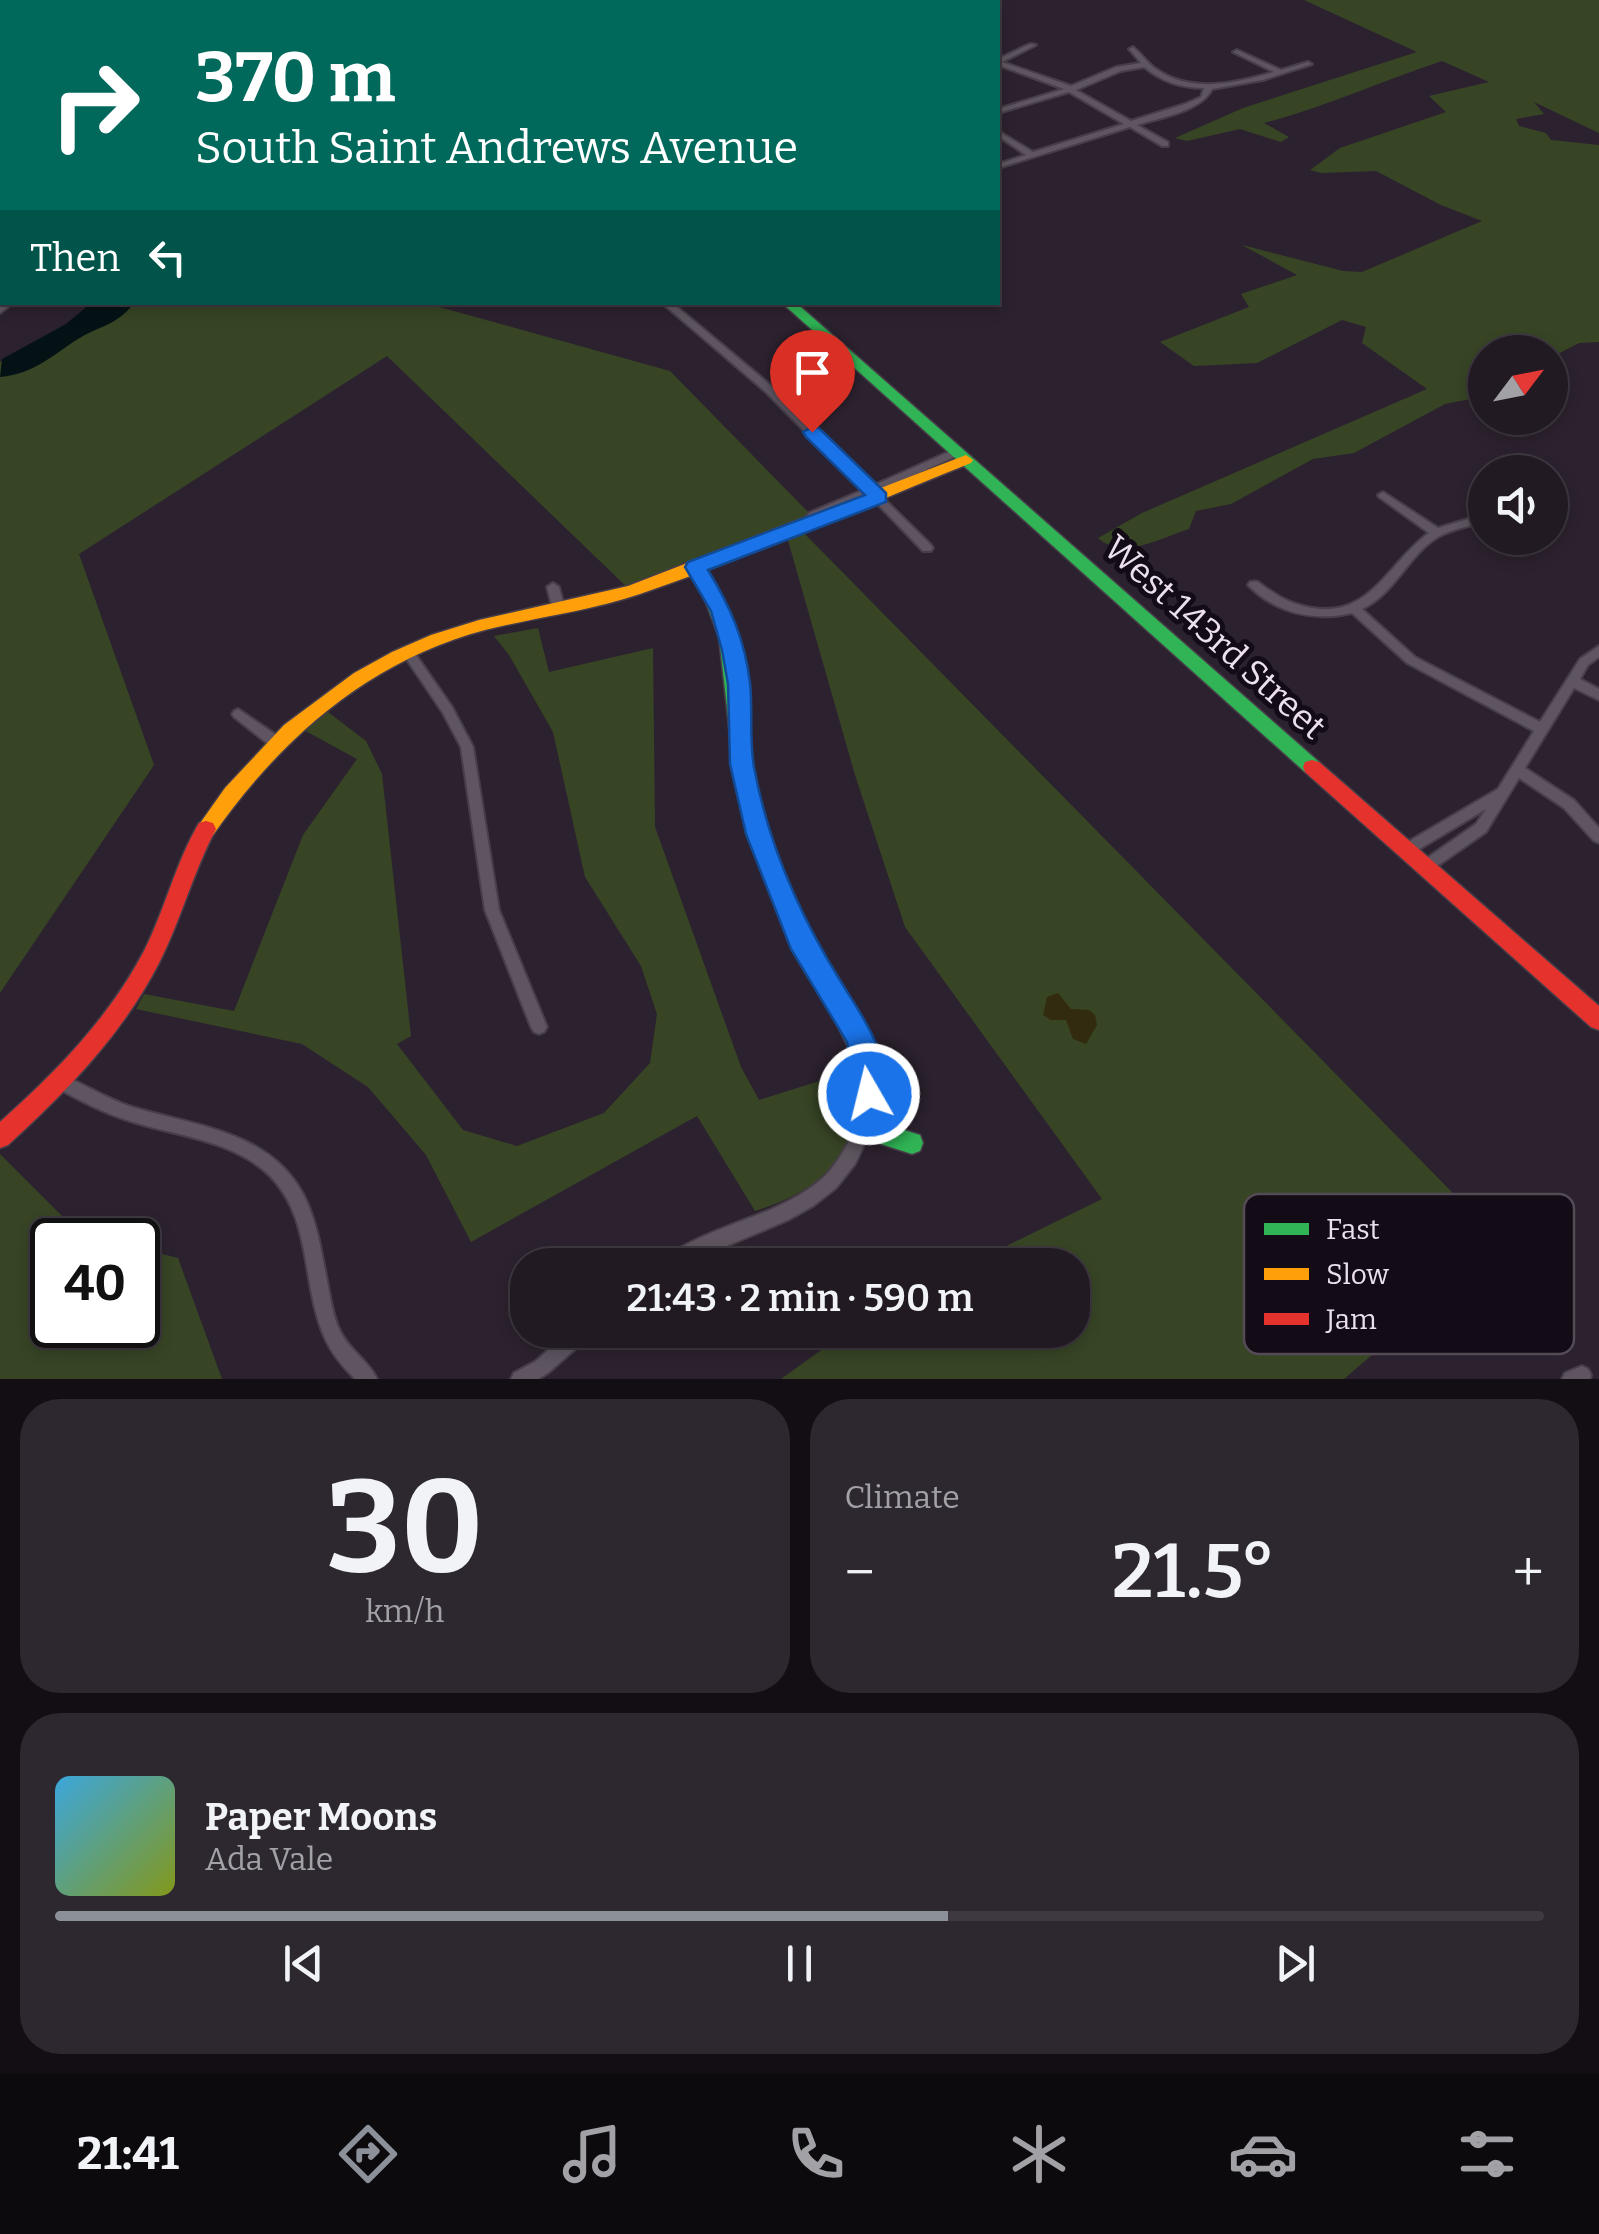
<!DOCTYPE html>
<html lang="en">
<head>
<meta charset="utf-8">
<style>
	:root { --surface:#211a23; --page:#2d2730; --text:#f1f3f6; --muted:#a2a1a6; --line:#3e3841; --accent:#8c9099 }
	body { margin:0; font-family:Bitter,serif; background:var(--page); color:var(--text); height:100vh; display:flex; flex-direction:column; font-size:38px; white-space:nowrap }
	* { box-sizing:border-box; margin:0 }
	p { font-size:32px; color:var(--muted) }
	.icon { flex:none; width:55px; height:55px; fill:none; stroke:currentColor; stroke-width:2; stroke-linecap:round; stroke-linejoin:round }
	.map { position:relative; height:1379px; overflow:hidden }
	.details { display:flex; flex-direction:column; gap:20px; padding:20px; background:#120e13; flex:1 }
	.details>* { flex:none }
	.hud { position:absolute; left:0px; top:0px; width:1000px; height:305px; box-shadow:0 5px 15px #0003,0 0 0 2px var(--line); background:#00695c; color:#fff; overflow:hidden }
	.needle { width:65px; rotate:58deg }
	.tools { position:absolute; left:1468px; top:335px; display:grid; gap:20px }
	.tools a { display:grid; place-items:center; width:100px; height:100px; border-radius:50%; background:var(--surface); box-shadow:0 5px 15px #0003,0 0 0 2px var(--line); font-size:50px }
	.speed { position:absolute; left:30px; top:1218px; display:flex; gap:20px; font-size:50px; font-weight:700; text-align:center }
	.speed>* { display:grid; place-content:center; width:130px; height:130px; border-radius:50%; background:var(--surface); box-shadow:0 5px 15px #0003,0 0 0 2px var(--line); line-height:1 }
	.speed .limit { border:5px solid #111; border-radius:15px; background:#fff; color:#111 }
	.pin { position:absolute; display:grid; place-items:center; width:85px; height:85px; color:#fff; margin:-102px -42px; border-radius:50% 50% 50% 0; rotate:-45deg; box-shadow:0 0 10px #0007 }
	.pin .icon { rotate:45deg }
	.me { position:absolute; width:110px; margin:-55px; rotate:352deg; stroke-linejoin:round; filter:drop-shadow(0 0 8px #0008) }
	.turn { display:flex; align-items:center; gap:35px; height:210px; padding:0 30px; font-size:45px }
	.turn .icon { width:130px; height:130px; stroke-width:2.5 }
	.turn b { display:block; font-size:70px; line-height:85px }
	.then { display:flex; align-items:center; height:95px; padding:0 30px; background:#0003; gap:20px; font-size:38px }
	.big { font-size:75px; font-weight:600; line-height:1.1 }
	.details .card { flex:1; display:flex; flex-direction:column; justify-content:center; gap:15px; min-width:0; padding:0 35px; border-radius:40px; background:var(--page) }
	.details .dial { align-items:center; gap:0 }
	.dial b { font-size:130px; line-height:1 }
	.song { display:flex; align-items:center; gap:30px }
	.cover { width:120px; height:120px; border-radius:15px; background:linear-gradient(135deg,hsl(200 70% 55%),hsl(70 70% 35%)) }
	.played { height:10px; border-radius:5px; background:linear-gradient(90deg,var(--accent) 60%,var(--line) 60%) }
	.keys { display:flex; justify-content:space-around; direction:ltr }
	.heat { display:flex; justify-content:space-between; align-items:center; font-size:55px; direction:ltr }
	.details .tiles { flex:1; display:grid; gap:20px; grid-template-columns:1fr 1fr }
	.card:last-child { grid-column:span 2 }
	.trip { position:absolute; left:510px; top:1248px; width:580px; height:100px; border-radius:40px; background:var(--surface); box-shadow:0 5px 15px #0003,0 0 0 2px var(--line); font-weight:600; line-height:100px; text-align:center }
	.dock { display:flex; height:160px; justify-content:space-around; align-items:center; background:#0d0a0e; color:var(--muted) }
	.dock .icon { width:70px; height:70px }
	.dock .current { color:var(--accent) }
	.dock b { font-size:45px; color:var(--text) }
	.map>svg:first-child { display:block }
	.green { fill:#374525 }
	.sand { fill:#332b10 }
	.water { fill:#041216 }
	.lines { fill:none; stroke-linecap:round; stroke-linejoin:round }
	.street-casing { stroke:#473e49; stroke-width:4 }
	.fast-casing { stroke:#473e49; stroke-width:3 }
	.slow-casing { stroke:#473e49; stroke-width:3 }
	.jam-casing { stroke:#473e49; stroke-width:3 }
	.street { fill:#5e5560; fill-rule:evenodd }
	.fast { fill:#30b455; fill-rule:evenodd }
	.slow { fill:#ff9f0a; fill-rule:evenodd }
	.jam { fill:#e5322d; fill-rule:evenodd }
	.route { fill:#1a73e8; stroke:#114b97; stroke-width:2.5 }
	.labels { text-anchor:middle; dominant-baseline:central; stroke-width:10; stroke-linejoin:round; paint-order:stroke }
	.street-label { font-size:35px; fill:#ece0ef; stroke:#130b15 }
	.key { fill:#130b15; stroke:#544b56; stroke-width:2.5 }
	.key-label { font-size:28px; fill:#ece0ef }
</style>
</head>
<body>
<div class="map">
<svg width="1599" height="1379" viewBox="0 0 1599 1379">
	<rect width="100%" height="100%" fill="#2c222f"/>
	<!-- green -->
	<path class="green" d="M1304,0h295v133l-65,-31 10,12 -28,5 3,7 27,7 5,7 48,5v197l-20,1 -29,15v-6h-65v44l-40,8 -91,49 -41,6 -82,45 -35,7 -7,18c-28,9 -66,31 -91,9l44,-25 285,-124 -65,-46 4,-16 -24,-7 -85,43 -63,3 -34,-24 89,-35 -8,-13 56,-19 -55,-30 101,26 19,1 120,-51 -41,-16 -65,-34 -55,2 -11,-3 30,-22 106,-36 -17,-16 60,-14 -47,-21c-60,20 -117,46 -178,62l25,14 -8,5 -41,-13 -53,12 -12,-3 68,-30 174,-56z
		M90,303h335l245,68 142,145 -181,75 -244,-235 -308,198 75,211 -154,228v-631l76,-40z
		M801,530l701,713 -158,136h-563l68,-49h223v-65h-104l134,-66 -197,-272 -50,-152 -68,-238z
		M538,628l11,44 104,-24 2,179 86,240 18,33 99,-31c6,79 -29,119 -103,142l-58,-95 -226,126 -45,-87 -58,-68 -66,-43 -166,-35 8,-15 90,17 69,-176 54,-76 -57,-31 24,-19 42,32 16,33 29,262 -14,8 66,86 54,16 87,-33 46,-50 7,-49 -16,-48 -56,-89 -32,-145 -44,-77 -15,-19z
		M0,1154l80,80 25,6h-53v85h86v-77l40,10 44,121h-222z"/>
	<!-- sand -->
	<path class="sand" d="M1058,993l13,16 18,1 6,5 2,10 -11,19 -13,-5 -7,-19h-15l-8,-5 4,-18z"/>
	<!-- water -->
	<path class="water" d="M91,303h43c-15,20 -30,22 -51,33 -29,17 -47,38 -83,41l2,-18 64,-35z"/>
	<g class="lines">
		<!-- street casing -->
		<g class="street-casing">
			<path id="street" d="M13,0h15l-6,2h-12z
				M448,0l3,2h-10l1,-1z
				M896,0h13l-6,2h-10z
				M2,2h2l-2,4 -2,1v-4z
				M1030,44l6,1 -34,17 69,24 45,-19 25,-4 -12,-14 4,-2c8,6 14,16 23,22 35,25 80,14 118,3l-39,-19 -2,-1 4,-2 44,20 27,-8 4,2 -49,16 -51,9c-10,22 -53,29 -75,36l31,17v4h-6l-32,-19 -132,41v-4l28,-9 -28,-19v-5l35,21 91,-28 -55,-32 -71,21v-4l66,-20 -66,-24v-6zM1144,67c18,15 37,21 60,21l-3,9 -16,7 -54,17 -55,-31 45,-19z
				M0,75h2v5h-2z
				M0,171h2v7h-2z
				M0,192h2v8h-2z
				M0,256h2v6h-2z
				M4,302h10l-14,11v-8z
				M661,302h10l103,86 98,98 81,-36h8v4l-84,38 54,53 2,3 -2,3h-8l-54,-56 -52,24h-8l-2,-3 2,-3 54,-23 -97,-98z
				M1383,492l55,36 47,-14v8c-15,4 -33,7 -47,15 -30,18 -43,57 -76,72l53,48 125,65 40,-63 19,-13v11l-11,8 -8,14 19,10v11l-25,-12 -49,80 49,32 25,28v15l-5,-2 -30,-33 -45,-30 -33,54 -56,39 -5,2 -5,-2 -2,-4 2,-4 56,-39 10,-15 -75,45 -5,2 -5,-2 -2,-4 2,-4 97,-57 36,-58 -127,-68 -55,-50c-37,9 -77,0 -104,-28l2,-3c2,0 5,-1 8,0 0,0 12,9 13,9 11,8 23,13 36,16 63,14 80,-44 122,-74l-50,-36 -1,-2z
				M553,583l6,4 6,23 -6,4 -6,-4 -6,-23z
				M407,647l4,1 41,59 21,40 26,163 48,117 -3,5 -5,2 -5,-2 -3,-5 -46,-117 -24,-163 -18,-34 -42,-62z
				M238,709l44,30 1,4 -1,4h-10l-38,-30 -2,-3 2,-3z
				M62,1075c24,10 45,24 70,32 63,19 139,24 172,89 14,28 18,60 24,90 3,15 5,31 12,45 9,19 29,30 37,48h-22c-13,-13 -24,-26 -31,-43 -23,-53 -11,-120 -57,-163 -37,-33 -89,-37 -134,-51 -27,-8 -53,-21 -77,-35l-2,-5 2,-5z
				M864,1120l6,2 2,6 -17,36 -19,24 -23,18 -25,14 -85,36 -17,9h-26c11,-21 87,-45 112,-56 18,-8 38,-19 53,-33 15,-16 24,-34 33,-54z
				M570,1330h23l-3,6 -42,37 -10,6h-27l3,-6 22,-12z
				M1582,1366l6,3 3,6 -1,4h-28l3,-6z"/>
		</g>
		<!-- fast casing -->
		<g class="fast-casing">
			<path id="fast" d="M781,302h14l524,460 2,5 -2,5h-14z
				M695,562l6,1c14,24 28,48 35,76 11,44 9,91 17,136 9,49 27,98 47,144 32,71 88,118 76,202l44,14 3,8 -3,8 -8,3 -56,-18 -3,-8 4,-27 -1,-25 -5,-23 -17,-35 -46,-82 -34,-88 -20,-78 -15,-133 -17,-45 -15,-25z"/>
		</g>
		<!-- slow casing -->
		<g class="slow-casing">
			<path id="slow" d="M966,455l7,5 -2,3c-110,44 -219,93 -331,131 -50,17 -103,23 -155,36 -116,31 -204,108 -272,205l-7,2 -7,-2 -3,-6 29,-41 59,-63 70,-52 38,-21 39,-17 48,-15 149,-34z"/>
		</g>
		<!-- jam casing -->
		<g class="jam-casing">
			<path id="jam" d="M1312,760l7,2 280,244v24l-8,-3 -286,-255 -2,-5 2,-5z
				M206,821l7,2 3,6c-23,43 -35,91 -57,134 -37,72 -92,128 -151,182l-8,3v-26c56,-50 109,-104 144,-171 21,-41 31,-87 55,-128z"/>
		</g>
		<!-- street -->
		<use href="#street" class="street"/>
		<!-- fast -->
		<use href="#fast" class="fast"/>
		<!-- slow -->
		<use href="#slow" class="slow"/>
		<!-- jam -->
		<use href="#jam" class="jam"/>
	</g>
	<!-- route -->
	<path class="route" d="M812,427l7,1 67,65v9l-178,68c22,36 37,70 42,113 3,28 -1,56 4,84 14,77 47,151 89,218 20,33 54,78 36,119l-10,4 -10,-4 -12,-62 -56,-93 -45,-115 -16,-70 -2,-80 -6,-34 -11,-39 -26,-44 3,-5 177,-67 -59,-58 -3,-5z"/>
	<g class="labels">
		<!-- street labels -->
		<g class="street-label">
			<text transform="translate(1215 637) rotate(42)">West 143rd Street</text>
		</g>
	</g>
	<!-- legend -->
	<rect x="1244" y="1194" width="330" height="160" rx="15" class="key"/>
	<rect x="1264" y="1223" width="45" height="12" fill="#30b455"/>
	<rect x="1264" y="1268" width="45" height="12" fill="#ff9f0a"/>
	<rect x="1264" y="1313" width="45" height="12" fill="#e5322d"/>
	<g class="key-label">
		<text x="1326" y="1239">Fast</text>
		<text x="1326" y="1284">Slow</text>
		<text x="1326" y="1329">Jam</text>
	</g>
</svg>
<div class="tools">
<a><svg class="needle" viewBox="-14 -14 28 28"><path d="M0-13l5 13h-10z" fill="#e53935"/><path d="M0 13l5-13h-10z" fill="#a2a1a6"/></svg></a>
<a><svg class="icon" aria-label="sound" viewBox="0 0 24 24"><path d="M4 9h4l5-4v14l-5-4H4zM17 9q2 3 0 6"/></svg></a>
</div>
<div class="speed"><div class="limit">40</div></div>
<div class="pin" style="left:812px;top:432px;background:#d93025"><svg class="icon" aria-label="arrive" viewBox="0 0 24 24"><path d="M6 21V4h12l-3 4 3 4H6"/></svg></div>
<svg class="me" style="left:869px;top:1094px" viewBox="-20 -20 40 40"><circle r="17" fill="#1a73e8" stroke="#fff" stroke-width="3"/><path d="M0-11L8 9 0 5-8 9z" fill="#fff"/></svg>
<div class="trip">21:43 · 2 min · 590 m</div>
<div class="hud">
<div class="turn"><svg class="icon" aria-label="right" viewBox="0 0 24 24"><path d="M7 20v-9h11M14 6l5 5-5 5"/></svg><div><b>370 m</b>South Saint Andrews Avenue</div></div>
<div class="then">Then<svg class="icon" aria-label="left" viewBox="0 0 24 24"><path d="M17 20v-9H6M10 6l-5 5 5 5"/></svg></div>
</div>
</div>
<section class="details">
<div class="tiles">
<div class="card dial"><b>30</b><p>km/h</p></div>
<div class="card"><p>Climate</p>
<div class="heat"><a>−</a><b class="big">21.5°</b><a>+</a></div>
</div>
<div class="card">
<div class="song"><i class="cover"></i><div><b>Paper Moons</b><p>Ada Vale</p></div></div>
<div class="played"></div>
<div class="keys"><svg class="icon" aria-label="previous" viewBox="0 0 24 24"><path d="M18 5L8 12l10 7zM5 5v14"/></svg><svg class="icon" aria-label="pause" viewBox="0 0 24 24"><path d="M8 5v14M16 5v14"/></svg><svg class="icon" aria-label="next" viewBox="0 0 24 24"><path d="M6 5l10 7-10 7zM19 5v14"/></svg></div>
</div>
</div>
</section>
<nav class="dock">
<b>21:41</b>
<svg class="icon current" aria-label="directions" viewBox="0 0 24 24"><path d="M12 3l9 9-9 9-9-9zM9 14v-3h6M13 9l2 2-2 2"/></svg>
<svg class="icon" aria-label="music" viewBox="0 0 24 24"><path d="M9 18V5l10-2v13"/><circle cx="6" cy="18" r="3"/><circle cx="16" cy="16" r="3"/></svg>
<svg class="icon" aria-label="phone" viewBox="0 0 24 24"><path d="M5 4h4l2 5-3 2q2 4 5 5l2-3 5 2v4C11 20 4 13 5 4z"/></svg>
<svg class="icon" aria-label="climate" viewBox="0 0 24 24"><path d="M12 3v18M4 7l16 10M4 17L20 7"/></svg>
<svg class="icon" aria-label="car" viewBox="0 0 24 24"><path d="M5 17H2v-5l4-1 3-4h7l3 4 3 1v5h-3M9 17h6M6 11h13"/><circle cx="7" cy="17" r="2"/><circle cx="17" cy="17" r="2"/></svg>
<svg class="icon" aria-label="filters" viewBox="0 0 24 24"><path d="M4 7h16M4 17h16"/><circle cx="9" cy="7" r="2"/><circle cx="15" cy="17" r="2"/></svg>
</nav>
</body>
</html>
